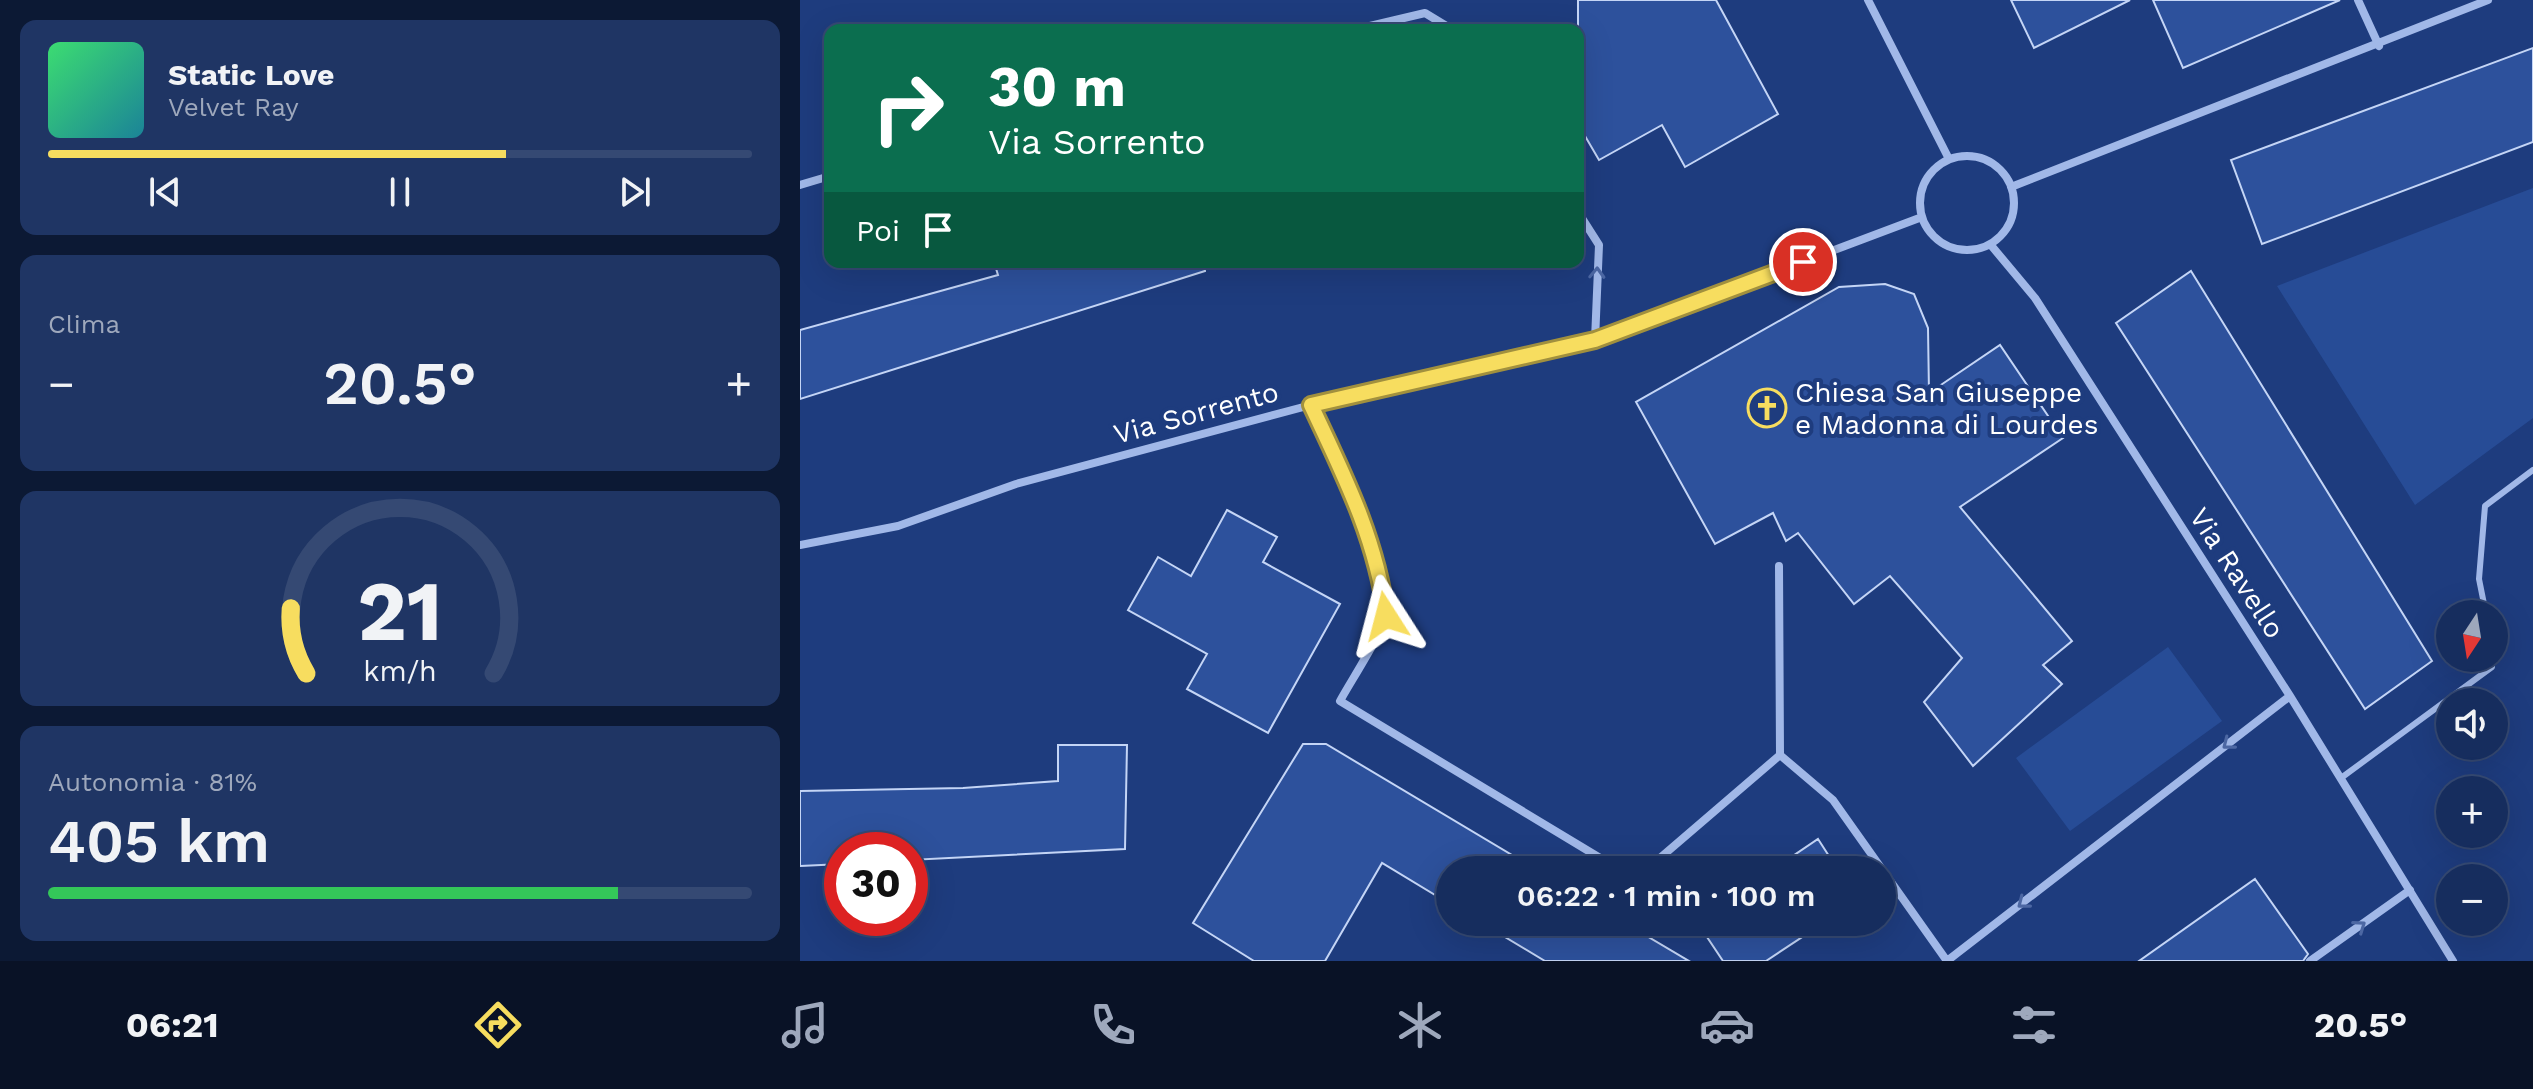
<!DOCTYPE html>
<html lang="it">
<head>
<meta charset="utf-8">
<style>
	:root { --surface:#162d5e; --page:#1f3564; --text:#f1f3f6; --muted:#9ea8bc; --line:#354973; --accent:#f7dd5f }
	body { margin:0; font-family:"Work Sans",sans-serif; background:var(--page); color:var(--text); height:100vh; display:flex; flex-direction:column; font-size:30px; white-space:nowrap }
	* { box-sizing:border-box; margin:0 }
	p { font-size:26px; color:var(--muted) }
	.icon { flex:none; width:44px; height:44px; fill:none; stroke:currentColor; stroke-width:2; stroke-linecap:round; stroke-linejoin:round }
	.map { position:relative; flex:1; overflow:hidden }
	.drawer { display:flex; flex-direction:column; gap:20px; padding:20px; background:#0c1934; width:800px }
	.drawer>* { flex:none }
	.banner { position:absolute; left:24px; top:24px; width:760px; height:244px; border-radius:16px; box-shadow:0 8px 32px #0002,0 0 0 2px var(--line); background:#0b6e4f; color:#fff; overflow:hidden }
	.needle { width:52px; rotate:192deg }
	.tools { position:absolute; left:1636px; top:600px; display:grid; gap:16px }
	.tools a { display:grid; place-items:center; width:72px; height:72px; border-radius:50%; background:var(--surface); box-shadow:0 8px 32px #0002,0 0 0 2px var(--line); font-size:40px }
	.speed { position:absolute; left:24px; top:832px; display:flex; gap:16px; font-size:40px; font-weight:700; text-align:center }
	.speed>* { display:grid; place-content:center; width:104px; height:104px; border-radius:50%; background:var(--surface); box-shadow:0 8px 32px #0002,0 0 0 2px var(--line); line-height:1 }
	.speed .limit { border:12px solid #d22; background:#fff; color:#111 }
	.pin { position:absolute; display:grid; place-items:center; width:68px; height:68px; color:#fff; margin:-34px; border:4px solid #fff; border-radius:50%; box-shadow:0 2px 8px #0007 }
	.me { position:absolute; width:88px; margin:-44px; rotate:351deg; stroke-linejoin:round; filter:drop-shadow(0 0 6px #0008) }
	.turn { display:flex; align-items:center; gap:28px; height:168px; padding:0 32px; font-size:36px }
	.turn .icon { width:104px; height:104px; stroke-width:2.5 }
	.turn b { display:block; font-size:56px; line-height:68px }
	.then { display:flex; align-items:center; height:76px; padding:0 32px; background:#0003; gap:16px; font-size:30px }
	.big { font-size:60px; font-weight:600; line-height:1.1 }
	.drawer .tile { flex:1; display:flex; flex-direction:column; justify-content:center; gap:12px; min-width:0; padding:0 28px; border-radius:16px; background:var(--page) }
	.drawer .dial { align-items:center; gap:0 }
	.dial svg { height:208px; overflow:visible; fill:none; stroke:var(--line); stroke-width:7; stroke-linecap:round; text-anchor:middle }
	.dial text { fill:var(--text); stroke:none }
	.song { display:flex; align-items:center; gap:24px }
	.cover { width:96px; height:96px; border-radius:12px; background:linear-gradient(135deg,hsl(140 70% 55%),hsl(190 70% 35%)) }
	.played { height:8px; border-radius:4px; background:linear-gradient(90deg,var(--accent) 65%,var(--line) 65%) }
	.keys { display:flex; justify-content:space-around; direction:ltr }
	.heat { display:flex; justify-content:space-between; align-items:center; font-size:44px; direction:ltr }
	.charge { height:12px; border-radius:6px; background:linear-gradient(90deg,#34c759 81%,var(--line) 0) }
	.trip { position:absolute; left:636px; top:856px; width:460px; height:80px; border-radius:40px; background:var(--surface); box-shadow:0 8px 32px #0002,0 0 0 2px var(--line); font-weight:600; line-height:80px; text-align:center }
	.tab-bar { display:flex; height:128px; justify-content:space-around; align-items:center; background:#091226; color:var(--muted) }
	.tab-bar .icon { width:56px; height:56px }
	.tab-bar .active { color:var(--accent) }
	.tab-bar b { font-size:36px; color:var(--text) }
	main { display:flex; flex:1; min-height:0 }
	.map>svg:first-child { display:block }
	.green { fill:#274c96 }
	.building { fill:#2d519c; stroke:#c4d5f6; stroke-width:2 }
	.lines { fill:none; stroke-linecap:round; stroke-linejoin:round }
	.service { stroke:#a1b8e8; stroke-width:6 }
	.minor { stroke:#a1b8e8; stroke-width:8 }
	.oneway { stroke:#4c67a3 }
	.route-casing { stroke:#a1903e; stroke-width:20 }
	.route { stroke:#f7dd5f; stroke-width:14 }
	.labels { text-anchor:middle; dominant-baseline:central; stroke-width:8; stroke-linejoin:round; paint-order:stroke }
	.poi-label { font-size:28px; fill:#fff; stroke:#1e3c7e; text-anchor:start }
	.street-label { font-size:28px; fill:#fff; stroke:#1e3c7e }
</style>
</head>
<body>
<main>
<section class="drawer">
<div class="tile">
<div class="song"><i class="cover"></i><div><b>Static Love</b><p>Velvet Ray</p></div></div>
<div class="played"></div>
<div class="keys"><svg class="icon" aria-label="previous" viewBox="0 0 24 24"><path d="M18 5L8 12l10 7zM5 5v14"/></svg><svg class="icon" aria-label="pause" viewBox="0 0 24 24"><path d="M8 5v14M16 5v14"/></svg><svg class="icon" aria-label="next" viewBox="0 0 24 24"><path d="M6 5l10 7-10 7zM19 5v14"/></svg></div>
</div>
<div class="tile"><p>Clima</p>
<div class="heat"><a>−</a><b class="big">20.5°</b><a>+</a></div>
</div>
<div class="tile dial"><svg viewBox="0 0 100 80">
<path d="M14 69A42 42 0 1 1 86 69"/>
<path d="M14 69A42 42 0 0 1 8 44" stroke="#f7dd5f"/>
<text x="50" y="56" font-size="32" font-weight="700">21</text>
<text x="50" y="72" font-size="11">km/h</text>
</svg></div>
<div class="tile"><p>Autonomia · 81%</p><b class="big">405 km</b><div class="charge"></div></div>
</section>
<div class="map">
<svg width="1733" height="961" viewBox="0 0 1733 961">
	<rect width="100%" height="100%" fill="#1e3c7e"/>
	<!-- green -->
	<path class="green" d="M1733,188v230l-118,87 -138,-219z
		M1368,647l54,74 -152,110 -54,-73z"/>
	<!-- building -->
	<path class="building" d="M778,0h138l62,114 -93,53 -23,-42 -63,35 -21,-36z
		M1211,0h119l-96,48z
		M1353,0h187l-157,68z
		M1733,48v94l-271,102 -31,-84z
		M194,262h210l1,9 -405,128v-69l198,-55z
		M1391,271l241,390 -67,48 -249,-386z
		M1085,284l29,10 14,34 1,65 71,-48 63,93 -103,69 112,134 -29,24 19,19 -89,82 -49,-64 38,-44 -72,-82 -36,28 -56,-71 -12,8 -13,-28 -58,31 -79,-142 203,-115z
		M427,510l50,27 -14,25 77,42 -72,129 -81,-44 20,-35 -79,-44 30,-53 33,19z
		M503,744h23l211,126h-87v34l-68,-41 -57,98h-71l-61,-38z
		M258,745h69l-2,104 -215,11v-10h-68v14l-42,2v-75l163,-3 95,-7z
		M1018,839l20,31h-66z
		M1455,879l53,75 -5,7h-164z
		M680,922h143l66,39h-144z
		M897,922h128l-59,39h-43z"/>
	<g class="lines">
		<!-- service -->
		<path class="service" d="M1686,614l-7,-35 6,-73 48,-36
			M1541,778l151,-111 -1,-9"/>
		<!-- minor -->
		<path class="minor" d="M1068,0l81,159
			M1558,0l21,46
			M553,30l72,-17 28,17
			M1120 203a47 47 0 1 1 94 0a47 47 0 1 1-94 0Z
			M0,185l30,-9
			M1211,187l477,-187
			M778,212l21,33 -4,95
			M1190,244l45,54 255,398 163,265
			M511,405c23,49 79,156 75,209 -1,15 -37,70 -46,87l280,169
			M0,545l98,-19 118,-42 295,-79 284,-65 327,-123
			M980,755l53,45 114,161
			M846,870l134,-115 -1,-189
			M1147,961l343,-265
			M1510,961l100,-71"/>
	</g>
	<!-- one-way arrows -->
	<defs><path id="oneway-chevron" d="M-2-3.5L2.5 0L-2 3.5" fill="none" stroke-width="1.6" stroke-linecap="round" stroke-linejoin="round" transform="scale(2)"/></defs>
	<g class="oneway">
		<use href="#oneway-chevron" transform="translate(797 273) rotate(-88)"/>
		<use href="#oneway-chevron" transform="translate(1428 744) rotate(142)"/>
		<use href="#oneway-chevron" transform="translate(1223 903) rotate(142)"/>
		<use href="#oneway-chevron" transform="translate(1560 926) rotate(-35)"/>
	</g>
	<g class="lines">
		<!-- route casing -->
		<g class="route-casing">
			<path id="route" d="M586,616c-9,-76 -43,-143 -75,-211l284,-65 208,-78"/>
		</g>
		<!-- route -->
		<use href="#route" class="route"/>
	</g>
	<!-- icons -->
	<defs>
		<g id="church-ring" transform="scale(2)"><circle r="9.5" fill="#1e3c7e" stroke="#f7dd5f" stroke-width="1.5"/><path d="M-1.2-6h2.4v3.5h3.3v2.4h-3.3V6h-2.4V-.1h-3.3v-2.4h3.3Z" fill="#f7dd5f"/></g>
	</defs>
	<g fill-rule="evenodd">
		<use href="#church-ring" x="967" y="408"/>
	</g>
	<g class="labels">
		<!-- poi labels -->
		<g class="poi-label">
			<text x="995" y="392">Chiesa San Giuseppe<tspan x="995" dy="32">e Madonna di Lourdes</tspan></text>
		</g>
		<!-- street labels -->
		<g class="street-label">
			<text transform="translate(396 413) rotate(-15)">Via Sorrento</text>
			<text transform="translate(1437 573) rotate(57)">Via Ravello</text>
		</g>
	</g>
</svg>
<div class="tools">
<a><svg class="needle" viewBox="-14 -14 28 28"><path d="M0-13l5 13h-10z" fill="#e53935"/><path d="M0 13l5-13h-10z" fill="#9ea8bc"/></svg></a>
<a><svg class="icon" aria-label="sound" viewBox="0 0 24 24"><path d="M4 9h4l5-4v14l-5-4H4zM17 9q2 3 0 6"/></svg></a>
<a>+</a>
<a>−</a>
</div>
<div class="speed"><div class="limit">30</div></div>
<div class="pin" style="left:1003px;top:262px;background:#d93025"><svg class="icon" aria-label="arrive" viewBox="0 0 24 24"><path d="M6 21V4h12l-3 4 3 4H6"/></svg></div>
<svg class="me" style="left:586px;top:616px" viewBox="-20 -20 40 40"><path d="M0-17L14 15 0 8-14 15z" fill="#f7dd5f" stroke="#fff" stroke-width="4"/></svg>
<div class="trip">06:22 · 1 min · 100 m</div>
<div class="banner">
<div class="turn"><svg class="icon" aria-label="right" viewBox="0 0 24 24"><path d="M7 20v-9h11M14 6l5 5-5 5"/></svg><div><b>30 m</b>Via Sorrento</div></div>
<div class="then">Poi<svg class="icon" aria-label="arrive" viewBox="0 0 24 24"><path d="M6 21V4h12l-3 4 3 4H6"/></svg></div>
</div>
</div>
</main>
<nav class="tab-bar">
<b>06:21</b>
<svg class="icon active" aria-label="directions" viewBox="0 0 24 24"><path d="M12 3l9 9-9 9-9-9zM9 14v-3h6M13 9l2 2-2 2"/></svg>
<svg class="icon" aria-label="music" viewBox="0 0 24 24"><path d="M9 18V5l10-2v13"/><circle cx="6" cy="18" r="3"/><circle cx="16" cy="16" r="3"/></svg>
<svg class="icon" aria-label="phone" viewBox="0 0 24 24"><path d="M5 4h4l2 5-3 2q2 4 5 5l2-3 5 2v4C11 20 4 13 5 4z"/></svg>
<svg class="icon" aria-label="climate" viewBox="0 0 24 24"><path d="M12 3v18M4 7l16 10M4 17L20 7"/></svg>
<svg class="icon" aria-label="car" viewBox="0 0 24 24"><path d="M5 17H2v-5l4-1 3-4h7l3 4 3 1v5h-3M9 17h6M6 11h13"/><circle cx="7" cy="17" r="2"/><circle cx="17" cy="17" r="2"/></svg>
<svg class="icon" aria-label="filters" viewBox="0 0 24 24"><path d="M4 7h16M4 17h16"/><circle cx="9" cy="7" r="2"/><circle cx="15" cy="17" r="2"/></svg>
<b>20.5°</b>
</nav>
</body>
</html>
